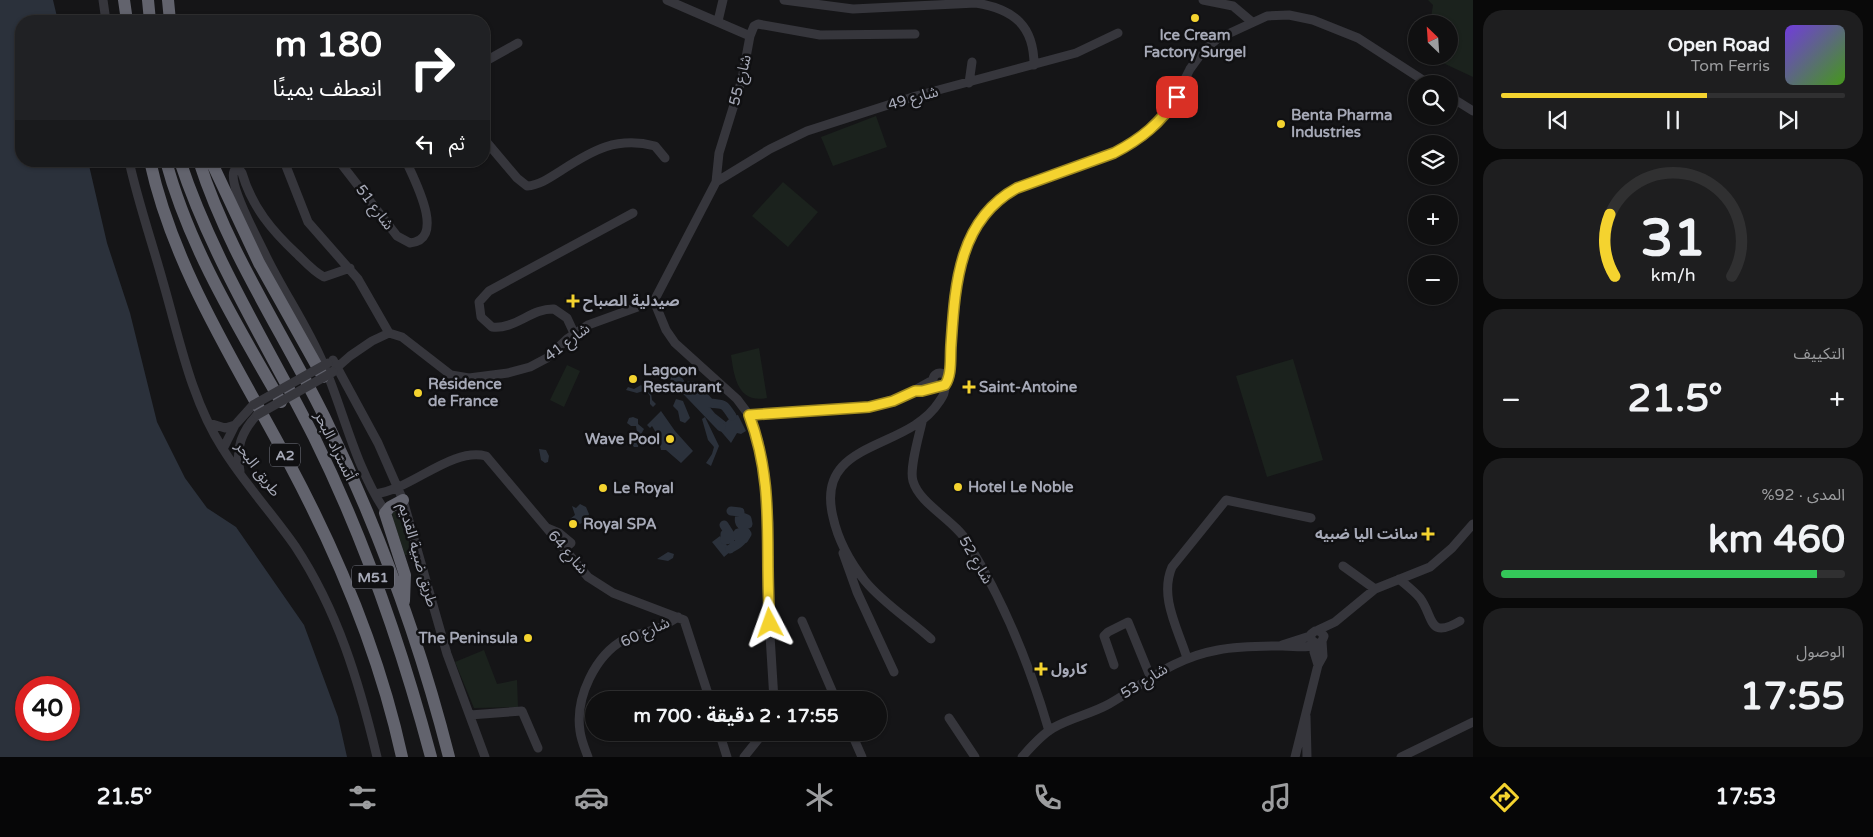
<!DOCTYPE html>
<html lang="ar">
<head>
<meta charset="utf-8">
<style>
	:root { --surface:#101011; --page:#1e1e1f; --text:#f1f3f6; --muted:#9c9d9f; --line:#303031; --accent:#f4d32f }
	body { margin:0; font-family:"Varela Round","Noto Sans Arabic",sans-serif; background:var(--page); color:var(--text); direction:rtl; height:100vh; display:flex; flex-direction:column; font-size:19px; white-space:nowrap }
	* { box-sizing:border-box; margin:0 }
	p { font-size:16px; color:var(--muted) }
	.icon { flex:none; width:28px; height:28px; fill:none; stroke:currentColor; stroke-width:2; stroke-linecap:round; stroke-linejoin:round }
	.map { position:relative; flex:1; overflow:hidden; direction:ltr }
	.details { display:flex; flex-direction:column; gap:10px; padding:10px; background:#090909; width:400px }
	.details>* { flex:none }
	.top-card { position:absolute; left:15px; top:15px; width:475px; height:152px; border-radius:20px; box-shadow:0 1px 4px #0004,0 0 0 1px var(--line); direction:rtl; background:#202124; color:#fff; overflow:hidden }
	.needle { width:32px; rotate:335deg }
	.fabs { position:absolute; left:1408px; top:15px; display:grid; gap:10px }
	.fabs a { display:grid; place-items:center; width:50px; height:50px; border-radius:50%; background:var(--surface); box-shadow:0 1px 4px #0004,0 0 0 1px var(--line); font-size:25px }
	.speed { position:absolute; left:15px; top:676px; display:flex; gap:10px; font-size:25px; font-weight:700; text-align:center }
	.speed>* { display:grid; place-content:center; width:65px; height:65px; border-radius:50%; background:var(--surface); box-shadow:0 1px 4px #0004,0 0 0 1px var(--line); line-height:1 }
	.speed .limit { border:8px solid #d22; background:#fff; color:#111 }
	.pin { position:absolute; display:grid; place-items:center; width:42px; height:42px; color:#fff; margin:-21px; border-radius:10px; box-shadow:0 2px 8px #0006 }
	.me { position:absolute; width:55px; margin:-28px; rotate:356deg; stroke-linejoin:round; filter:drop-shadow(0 0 4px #0008) }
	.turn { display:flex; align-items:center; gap:18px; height:105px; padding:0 25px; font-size:22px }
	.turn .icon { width:65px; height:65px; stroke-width:2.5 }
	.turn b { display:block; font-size:35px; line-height:42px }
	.then { display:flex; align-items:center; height:48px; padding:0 25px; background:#0003; gap:10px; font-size:19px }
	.big { font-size:38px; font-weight:700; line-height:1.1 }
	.details .card { flex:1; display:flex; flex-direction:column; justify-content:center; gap:8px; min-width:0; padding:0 18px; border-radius:20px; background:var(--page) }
	.details .dial { align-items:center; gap:0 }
	.dial svg { height:130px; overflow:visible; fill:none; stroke:var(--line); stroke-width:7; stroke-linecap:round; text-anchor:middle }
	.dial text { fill:var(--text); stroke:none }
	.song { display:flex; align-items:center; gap:15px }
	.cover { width:60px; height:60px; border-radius:8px; background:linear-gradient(135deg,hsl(260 70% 55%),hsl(100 70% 35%)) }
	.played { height:5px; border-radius:2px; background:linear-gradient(90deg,var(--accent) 60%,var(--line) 60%) }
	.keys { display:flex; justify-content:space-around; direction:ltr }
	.heat { display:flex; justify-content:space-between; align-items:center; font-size:28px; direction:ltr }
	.charge { height:8px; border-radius:4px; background:linear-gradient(90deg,#34c759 92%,var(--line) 0) }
	.trip { position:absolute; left:585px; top:691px; width:302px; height:50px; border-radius:25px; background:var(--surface); box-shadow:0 1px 4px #0004,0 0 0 1px var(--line); font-weight:700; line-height:50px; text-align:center; direction:rtl }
	.tab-bar { display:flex; height:80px; justify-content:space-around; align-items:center; background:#060607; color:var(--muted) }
	.tab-bar .icon { width:35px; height:35px }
	.tab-bar .on { color:var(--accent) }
	.tab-bar b { font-size:22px; color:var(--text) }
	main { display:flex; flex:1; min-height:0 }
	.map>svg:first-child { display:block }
	.green { fill:#1b221d }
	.water { fill:#2b313b; fill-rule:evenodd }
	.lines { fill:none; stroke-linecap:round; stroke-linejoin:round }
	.stream { stroke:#2b313b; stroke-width:2.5 }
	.canal { stroke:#2b313b; stroke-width:9 }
	.minor { stroke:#36363c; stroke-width:9 }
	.highway { stroke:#62636d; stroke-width:12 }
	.minor-bridge { stroke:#36363c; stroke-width:9 }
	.route-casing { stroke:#9f891f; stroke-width:12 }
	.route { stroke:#f4d32f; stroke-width:9 }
	.poi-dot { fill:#f4d32f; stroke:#101012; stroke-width:2 }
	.labels { text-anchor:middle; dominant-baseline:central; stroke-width:5; stroke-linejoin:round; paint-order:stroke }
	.shield { fill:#101012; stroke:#797b86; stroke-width:1 }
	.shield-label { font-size:14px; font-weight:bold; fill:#a6a9b7 }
	.poi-label { font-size:15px; font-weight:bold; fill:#a6a9b7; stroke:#101012; text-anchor:start }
	.street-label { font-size:15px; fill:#a6a9b7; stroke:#101012 }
</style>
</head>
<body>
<main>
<section class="details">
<div class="card">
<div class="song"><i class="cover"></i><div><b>Open Road</b><p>Tom Ferris</p></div></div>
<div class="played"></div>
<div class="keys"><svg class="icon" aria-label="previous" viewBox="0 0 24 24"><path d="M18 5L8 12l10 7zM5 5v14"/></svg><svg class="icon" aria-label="pause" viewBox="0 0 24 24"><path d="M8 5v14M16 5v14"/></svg><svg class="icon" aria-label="next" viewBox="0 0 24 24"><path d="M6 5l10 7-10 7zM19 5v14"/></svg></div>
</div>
<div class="card dial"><svg viewBox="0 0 100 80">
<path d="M14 69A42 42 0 1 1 86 69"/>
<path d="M14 69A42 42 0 0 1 11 31" stroke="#f4d32f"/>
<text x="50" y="56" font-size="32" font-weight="700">31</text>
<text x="50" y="72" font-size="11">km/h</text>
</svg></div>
<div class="card"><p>التكييف</p>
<div class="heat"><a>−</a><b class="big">21.5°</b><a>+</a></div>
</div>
<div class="card"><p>المدى · 92%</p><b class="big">460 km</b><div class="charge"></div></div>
<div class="card"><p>الوصول</p><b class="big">17:55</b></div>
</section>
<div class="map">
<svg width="1473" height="757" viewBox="0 0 1473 757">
	<rect width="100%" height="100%" fill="#151517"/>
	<!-- green -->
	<path class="green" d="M1428,0h45v77l-45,-21h21v-32h-19l3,-19z
		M876,116l11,31 -54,19 -12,-29z
		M783,182l35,30 -30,35 -36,-31z
		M759,348l8,50c-29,6 -33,-21 -36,-43z
		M1293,359l30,101 -56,17 -31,-101z
		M567,365l13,6 -16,36 -14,-7z
		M395,511l10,16 7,27 -7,1 -12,-36 -1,-6z
		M484,650l13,34 20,-4 1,27 -44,1 -19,-46z"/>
	<!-- water -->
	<path class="water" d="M0,0h53l5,21h-37v140h67l19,82 23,70 27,109 28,56 22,30 29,19 68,98 34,92 9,40h-347zM26,688h43v42h-43z
		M641,385l2,2 7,-1 2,14 4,4 -3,3 -3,-3v-8l-4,-6 -9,3 -11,-3 2,-3 6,2z
		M676,399l7,2 7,17 -5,5 -5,-2 -2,-10 -5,-5z
		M661,411l14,20 18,20 -12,12 -15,-13h-5l-3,-14 -6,-10 -2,2 -3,-3z
		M738,415l8,16 -5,3 -4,-1 -6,10 -12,-14 13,-13z
		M633,417l5,2v5l6,5 -5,9 -1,9h-4l-6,-8v-5l9,-1 -1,-7h-5l-4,-3 2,-5z
		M705,417l14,29 -8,20 -5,-3 6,-9 2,-7 -6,-7 -6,-21z
		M539,449l7,1 3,6 -1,6 -3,1 -4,-3z
		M580,504l6,3 3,7 -2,6 -7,4 -10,-5 5,-4 -3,-9 4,2z
		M720,536l11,15 -7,6 -12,-15z
		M668,552l6,2 -1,4 -5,3 -11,-2z"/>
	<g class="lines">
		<!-- stream -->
		<path class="stream" d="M680,377l8,12 9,6 9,13 19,15
			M691,392l17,15 15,18"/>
		<!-- canal -->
		<path class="canal" d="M675,379l46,48
			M689,386h5l16,17c14,2 13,-1 22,13
			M724,525l7,11 -1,3 -5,1v-6
			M730,549c6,-4 16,-8 14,-17l-6,1 -1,3 4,4 3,-1 3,-5c-3,-4 -5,-8 -7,-13l2,-3 4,1 1,5 -4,2c-3,-2 -4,-5 -3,-8l2,-1 5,2 1,5 -5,2c-6,-4 -3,-8 -3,-14l-9,-1"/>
		<!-- minor -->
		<path class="minor" d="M103,0l3,21
			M784,0l69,9 123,-6c38,6 58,23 58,62
			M1203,0l30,6 19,16
			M718,21l5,-21
			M750,36l4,-10 4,-2 62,11 95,-1
			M484,62l34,-19
			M969,83l3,-21
			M1449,96l24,15
			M484,139l33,39 10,8c13,-1 24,-9 35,-16 31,-20 55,-34 93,-24l10,12
			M129,161c9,41 23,81 34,121 16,55 28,118 60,167 21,34 49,64 72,97 43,65 64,136 82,211
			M284,161l24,61 50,57 31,54
			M339,161l58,75 13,7c37,-3 4,-64 -4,-82
			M716,182l54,-33 37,-18 109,-35 160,-43 42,-20
			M350,268l-26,9c-10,-5 -18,-14 -26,-22 -26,-24 -46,-48 -56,-82l-3,-4 -5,2c-6,14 23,66 30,81 18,38 43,73 59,111 21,49 32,103 62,148
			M654,301l12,29 9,13 62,56 12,16 10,27 10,81 -2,64 7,113
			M654,301l62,-119 3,-29 23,-74 8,-43 -83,-36
			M574,333l-7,-15 -13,-9c-22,-1 -40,21 -62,18l-11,-10 -2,-15 10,-11 144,-78
			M333,360l45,83 25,57 44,154 38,103
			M333,371l17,-15 22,-15 17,-8 13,4 49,38 18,3 39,-5 22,-6 17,-9 20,-19 21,-14 66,-24
			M933 380a7 7 0 1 1 14 0a7 7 0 1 1-14 0Z
			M947,376l4,-11c-3,-14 1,-31 2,-46 4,-52 14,-105 64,-131l98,-35 29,-17 26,-27 20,-40 13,-18 14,-12 50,-23 22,-1 24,5 45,18 71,46
			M915,391h7l14,-5
			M749,415l120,-8 35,-11 29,-16
			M922,422c-3,14 -13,47 -9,59 7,24 42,39 55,62 35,57 62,123 81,188
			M209,423l16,5 10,-3
			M223,449l12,-24 18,-20
			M240,471c-5,-23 2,-40 17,-56
			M375,494c36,-4 76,-47 111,-38l102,121 25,16 71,27 26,80
			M547,528l12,5 12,10 -7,6
			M843,553l14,39 37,80
			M1343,566l32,23
			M1399,579c7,6 15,12 21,19 14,19 8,42 40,23
			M802,621l34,79
			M1318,630l17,-8 40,-33 55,-22 22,-19 21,-24
			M931,639c-21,-19 -48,-36 -66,-58 -15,-19 -27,-41 -32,-64 -19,-78 74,-65 106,-115 4,-6 6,-8 6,-17
			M1316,644l-2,8 4,13
			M1282,645l28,-9
			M1187,658c-9,-29 -28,-61 -15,-91l54,-67 85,18
			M1114,665l-10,-29 4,-4 20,-10 22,54
			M775,697l27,3
			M470,715l52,-4 16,37
			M1306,716l1,41
			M949,718l26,39
			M719,732l8,25
			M851,732l11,25
			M588,757c-3,-8 -7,-17 -8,-26 -5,-33 15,-76 45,-92 8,-5 17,-5 25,-8 10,-2 20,-9 28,-14
			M744,757l20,-25
			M1022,757c9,-10 19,-22 31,-29 17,-10 38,-14 56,-24 38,-22 64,-46 109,-54 20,-4 41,-4 61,-4 15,-1 30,5 43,-5l2,-5 -4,-5h-5l-4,3v5l4,4
			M1295,757l23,-92 5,-9 -1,-15
			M1401,757l72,-35"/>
		<!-- highway -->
		<path class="highway" d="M124,0l3,21
			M148,0l2,21
			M168,0l2,21
			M150,161c24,110 89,207 140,304 49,92 90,191 112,292
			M166,161c23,86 71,164 115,241
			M180,161c32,97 88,185 134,276 50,101 88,211 117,320
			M199,161c29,91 83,170 125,255 53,109 95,223 125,341
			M211,161l48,102 64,114
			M403,500l-13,7 -5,6 20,62 -1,26"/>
		<!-- minor-bridge -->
		<path class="minor-bridge" d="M253,405l75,-42
			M257,415l76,-43"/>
	</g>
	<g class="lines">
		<!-- route casing -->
		<g class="route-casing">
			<path id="route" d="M770,623c-6,-73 6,-137 -21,-208l120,-8 24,-6 22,-10h7l23,-6c7,-10 5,-26 6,-40 4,-59 7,-125 66,-157l97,-35c27,-14 47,-30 63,-56"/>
		</g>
		<!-- route -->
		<use href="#route" class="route"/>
	</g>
	<!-- markers -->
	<g class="poi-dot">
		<circle cx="1195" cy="18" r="5"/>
		<circle cx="1281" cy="124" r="5"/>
		<path d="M570.5 293.5h5v5h5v5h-5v5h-5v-5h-5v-5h5z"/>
		<circle cx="633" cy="379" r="5"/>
		<path d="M966.5 379.5h5v5h5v5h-5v5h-5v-5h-5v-5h5z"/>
		<circle cx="418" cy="393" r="5"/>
		<circle cx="670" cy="439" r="5"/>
		<circle cx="958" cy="487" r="5"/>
		<circle cx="603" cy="488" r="5"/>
		<circle cx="573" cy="524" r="5"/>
		<path d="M1425.5 526.5h5v5h5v5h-5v5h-5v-5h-5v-5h5z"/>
		<circle cx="528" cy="638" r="5"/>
		<path d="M1038.5 661.5h5v5h5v5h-5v5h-5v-5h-5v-5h5z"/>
	</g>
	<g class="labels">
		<!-- shield labels -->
		<g class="shield">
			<rect x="270" y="443.5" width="30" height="23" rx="4"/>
			<rect x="352" y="565.5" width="42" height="23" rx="4"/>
		</g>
		<g class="shield-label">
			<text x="285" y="455">A2</text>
			<text x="373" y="577">M51</text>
		</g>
		<!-- poi labels -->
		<g class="poi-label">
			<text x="1195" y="35" text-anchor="middle">Ice Cream<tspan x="1195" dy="17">Factory Surgel</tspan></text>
			<text x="1291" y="115">Benta Pharma<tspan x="1291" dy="17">Industries</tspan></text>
			<text x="583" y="301">صيدلية الصباح</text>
			<text x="643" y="370">Lagoon<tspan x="643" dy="17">Restaurant</tspan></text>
			<text x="428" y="384">Résidence<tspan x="428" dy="17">de France</tspan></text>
			<text x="979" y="387">Saint-Antoine</text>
			<text x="660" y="439" text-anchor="end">Wave Pool</text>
			<text x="968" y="487">Hotel Le Noble</text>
			<text x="613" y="488">Le Royal</text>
			<text x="583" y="524">Royal SPA</text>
			<text x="1418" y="534" text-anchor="end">سانت اليا ضبيه</text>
			<text x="518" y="638" text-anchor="end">The Peninsula</text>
			<text x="1051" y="669">كارول</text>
		</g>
		<!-- street labels -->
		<g class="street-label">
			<text transform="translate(740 80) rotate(-76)">شارع 55</text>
			<text transform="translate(913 98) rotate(-16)">شارع 49</text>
			<text transform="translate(375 207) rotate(53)">شارع 51</text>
			<text transform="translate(567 342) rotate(-37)">شارع 41</text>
			<text transform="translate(335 446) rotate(64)">أتستراد البحر</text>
			<text transform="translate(258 469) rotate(53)">طريق البحر</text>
			<text transform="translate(568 552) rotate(49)">شارع 64</text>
			<text transform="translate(418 555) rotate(74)">طريق ضبية القديم</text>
			<text transform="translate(976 560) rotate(60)">شارع 52</text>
			<text transform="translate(645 632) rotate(-24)">شارع 60</text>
			<text transform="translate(1144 681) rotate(-32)">شارع 53</text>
		</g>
	</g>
</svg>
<div class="fabs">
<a><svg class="needle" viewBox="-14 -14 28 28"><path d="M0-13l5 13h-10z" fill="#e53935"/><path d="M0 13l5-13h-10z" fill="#9c9d9f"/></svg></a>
<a><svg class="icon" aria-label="search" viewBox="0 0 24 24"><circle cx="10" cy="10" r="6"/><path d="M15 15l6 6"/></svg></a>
<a><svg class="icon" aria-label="layers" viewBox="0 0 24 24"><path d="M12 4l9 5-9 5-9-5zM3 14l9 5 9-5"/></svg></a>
<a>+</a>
<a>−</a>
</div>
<div class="speed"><div class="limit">40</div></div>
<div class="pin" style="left:1177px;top:97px;background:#d93025"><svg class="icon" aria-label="arrive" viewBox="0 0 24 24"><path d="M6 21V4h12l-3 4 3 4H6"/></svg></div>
<svg class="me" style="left:770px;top:623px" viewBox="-20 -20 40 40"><path d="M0-17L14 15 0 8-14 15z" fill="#f4d32f" stroke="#fff" stroke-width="4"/></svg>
<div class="trip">17:55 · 2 دقيقة · 700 m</div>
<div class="top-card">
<div class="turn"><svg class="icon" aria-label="right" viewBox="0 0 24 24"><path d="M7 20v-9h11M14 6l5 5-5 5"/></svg><div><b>180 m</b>انعطف يمينًا</div></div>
<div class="then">ثم<svg class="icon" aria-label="left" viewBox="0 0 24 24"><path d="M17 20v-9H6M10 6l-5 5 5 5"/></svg></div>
</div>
</div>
</main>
<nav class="tab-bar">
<b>17:53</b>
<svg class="icon on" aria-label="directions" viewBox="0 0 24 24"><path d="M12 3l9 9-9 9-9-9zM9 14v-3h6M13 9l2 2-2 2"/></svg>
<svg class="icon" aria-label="music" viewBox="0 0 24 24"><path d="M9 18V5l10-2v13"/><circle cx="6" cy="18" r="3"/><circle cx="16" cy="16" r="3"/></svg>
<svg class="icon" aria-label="phone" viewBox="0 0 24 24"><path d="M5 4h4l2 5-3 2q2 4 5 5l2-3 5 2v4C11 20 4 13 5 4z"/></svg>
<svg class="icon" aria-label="climate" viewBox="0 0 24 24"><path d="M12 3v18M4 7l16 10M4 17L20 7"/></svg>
<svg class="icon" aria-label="car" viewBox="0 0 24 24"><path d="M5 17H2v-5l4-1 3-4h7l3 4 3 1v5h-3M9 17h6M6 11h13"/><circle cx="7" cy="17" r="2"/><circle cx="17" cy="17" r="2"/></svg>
<svg class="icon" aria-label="filters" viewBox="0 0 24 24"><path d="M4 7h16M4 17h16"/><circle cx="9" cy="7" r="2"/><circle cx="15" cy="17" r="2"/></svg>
<b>21.5°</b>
</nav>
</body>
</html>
